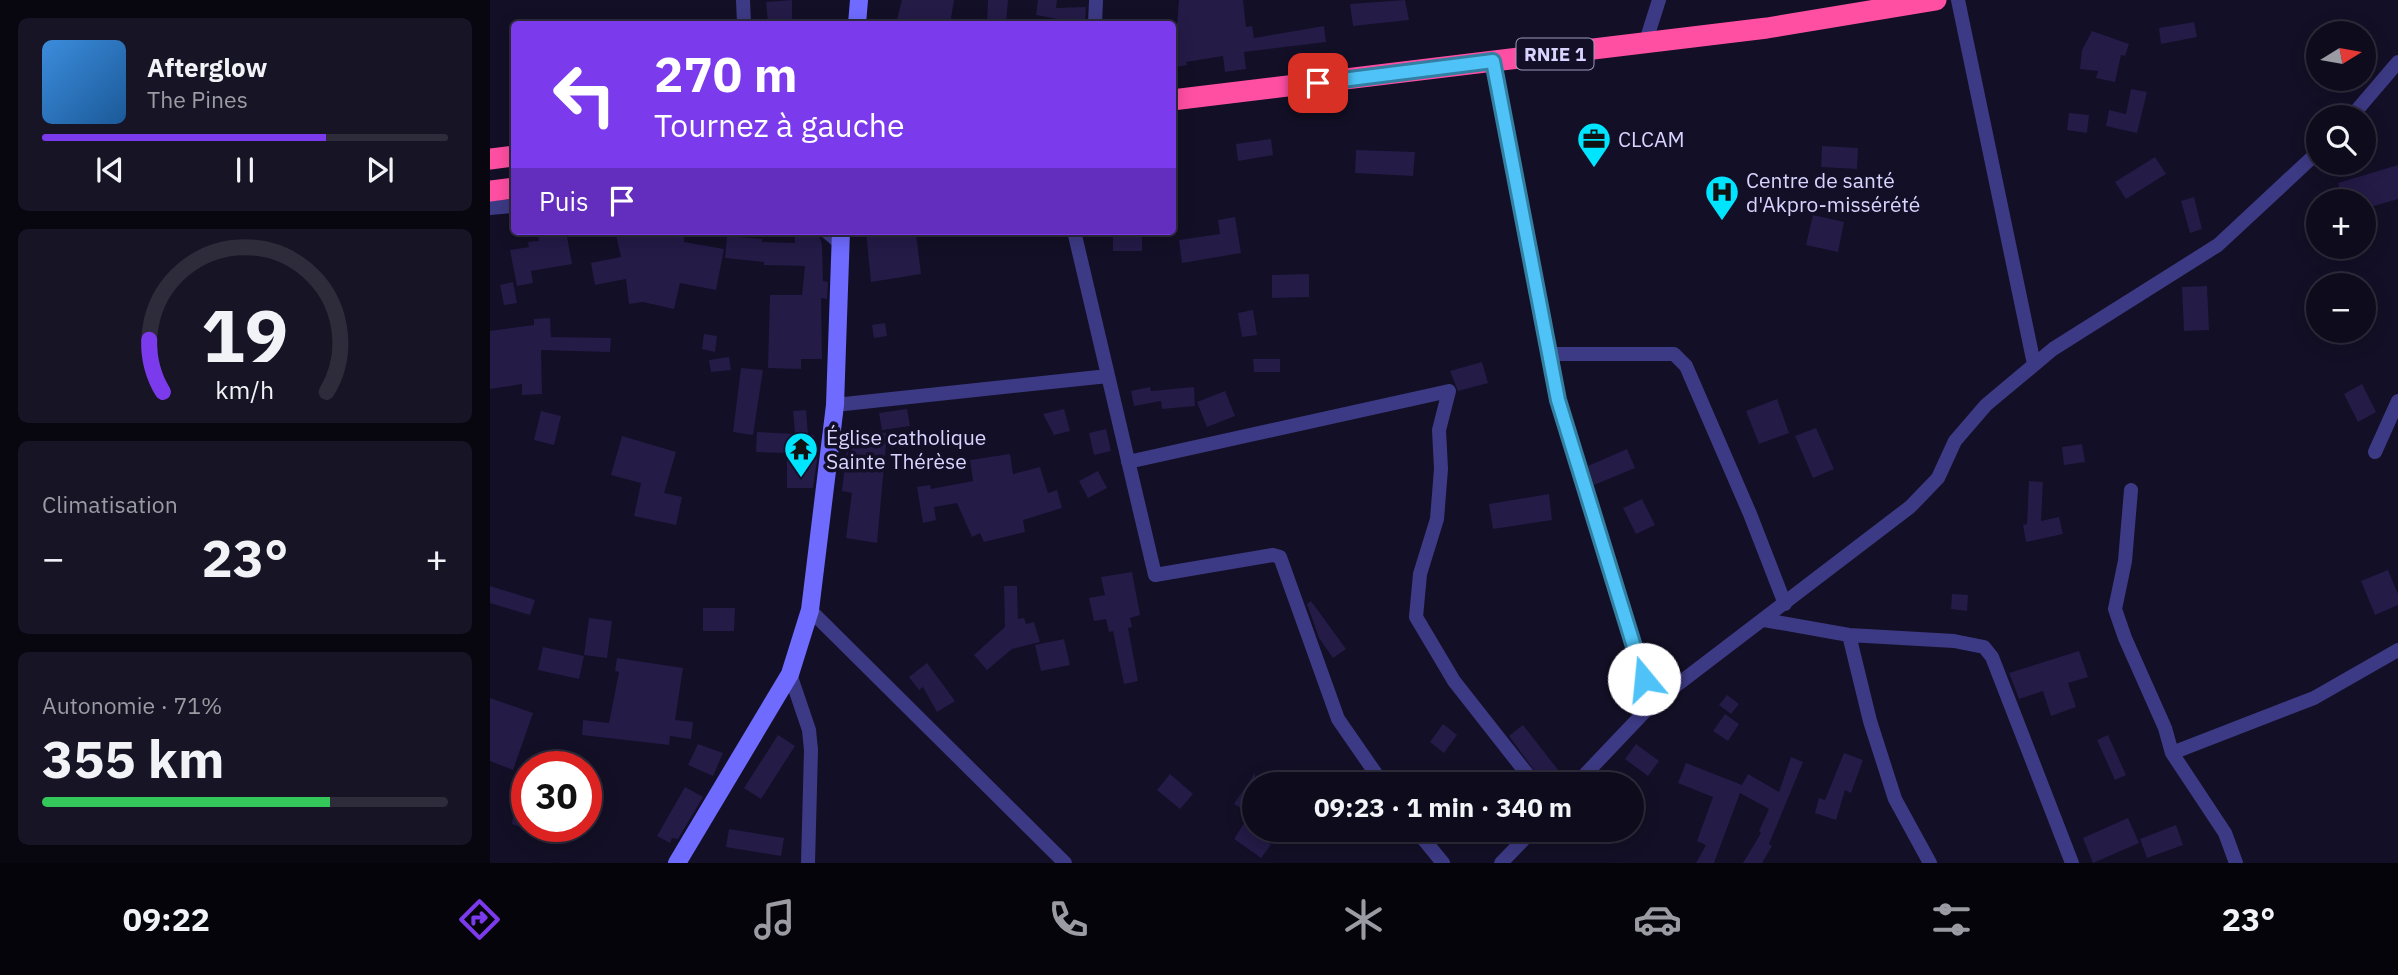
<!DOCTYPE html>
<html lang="fr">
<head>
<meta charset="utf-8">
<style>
	:root { --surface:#0e0b1c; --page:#171425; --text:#f1f3f6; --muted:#9b9ba3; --line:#2e2b3b; --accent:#7c3aed }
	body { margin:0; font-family:"IBM Plex Sans",sans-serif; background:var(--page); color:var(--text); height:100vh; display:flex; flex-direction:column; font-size:26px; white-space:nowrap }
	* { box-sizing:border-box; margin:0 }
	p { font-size:23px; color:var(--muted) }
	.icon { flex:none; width:38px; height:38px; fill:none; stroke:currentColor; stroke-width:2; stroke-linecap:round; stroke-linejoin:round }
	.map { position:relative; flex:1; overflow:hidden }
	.drawer { display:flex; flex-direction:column; gap:18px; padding:18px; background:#08060f; width:490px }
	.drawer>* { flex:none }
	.guide { position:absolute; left:21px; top:21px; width:665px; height:214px; border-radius:7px; box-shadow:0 4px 18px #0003,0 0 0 2px var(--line); background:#7c3aed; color:#fff; overflow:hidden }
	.needle { width:46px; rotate:79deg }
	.tools { position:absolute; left:1816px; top:21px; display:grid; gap:14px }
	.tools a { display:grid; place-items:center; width:70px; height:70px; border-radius:50%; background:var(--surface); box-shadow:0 4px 18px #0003,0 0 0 2px var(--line); font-size:35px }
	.speed { position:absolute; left:21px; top:751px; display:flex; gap:14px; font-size:35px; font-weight:700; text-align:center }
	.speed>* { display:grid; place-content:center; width:91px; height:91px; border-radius:50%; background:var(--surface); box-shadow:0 4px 18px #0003,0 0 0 2px var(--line); line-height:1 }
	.speed .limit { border:10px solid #d22; background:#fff; color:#111 }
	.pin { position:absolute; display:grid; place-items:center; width:60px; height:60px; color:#fff; margin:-30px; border-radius:14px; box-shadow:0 4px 10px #0006 }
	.me { position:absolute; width:77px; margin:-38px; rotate:343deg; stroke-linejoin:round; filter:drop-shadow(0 0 5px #0008) }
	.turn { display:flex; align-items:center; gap:24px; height:147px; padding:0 28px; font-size:32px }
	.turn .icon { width:91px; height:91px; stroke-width:2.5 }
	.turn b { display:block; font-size:49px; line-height:60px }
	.then { display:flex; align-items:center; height:66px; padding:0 28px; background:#0003; gap:14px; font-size:26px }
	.big { font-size:52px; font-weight:700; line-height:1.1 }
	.drawer .tile { flex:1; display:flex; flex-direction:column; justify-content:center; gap:10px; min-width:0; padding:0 24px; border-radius:10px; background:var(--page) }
	.drawer .dial { align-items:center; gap:0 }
	.dial svg { height:182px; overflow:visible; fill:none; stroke:var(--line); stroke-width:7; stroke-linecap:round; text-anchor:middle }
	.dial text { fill:var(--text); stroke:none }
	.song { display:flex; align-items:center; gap:21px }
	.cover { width:84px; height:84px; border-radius:10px; background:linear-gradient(135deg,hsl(210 70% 55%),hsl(210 70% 35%)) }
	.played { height:7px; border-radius:4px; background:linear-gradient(90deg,var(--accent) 70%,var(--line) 70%) }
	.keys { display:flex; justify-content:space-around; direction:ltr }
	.heat { display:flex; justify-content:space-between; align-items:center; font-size:38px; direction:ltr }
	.charge { height:10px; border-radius:5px; background:linear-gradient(90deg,#34c759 71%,var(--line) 0) }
	.trip { position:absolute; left:752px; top:772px; width:402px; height:70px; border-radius:35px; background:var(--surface); box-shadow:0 4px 18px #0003,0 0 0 2px var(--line); font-weight:700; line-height:70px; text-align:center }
	.dock { display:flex; height:112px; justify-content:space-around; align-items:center; background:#06040b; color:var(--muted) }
	.dock .icon { width:49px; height:49px }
	.dock .current { color:var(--accent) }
	.dock b { font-size:32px; color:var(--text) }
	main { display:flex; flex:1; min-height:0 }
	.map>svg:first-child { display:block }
	.building { fill:#241b47 }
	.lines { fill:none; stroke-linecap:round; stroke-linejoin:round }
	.street { stroke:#3d3a85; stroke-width:14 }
	.secondary { stroke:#6f6bff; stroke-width:18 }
	.highway { stroke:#ff4fa3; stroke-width:21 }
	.route-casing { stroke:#337fa1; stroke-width:18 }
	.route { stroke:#4fc3f7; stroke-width:12 }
	.labels { text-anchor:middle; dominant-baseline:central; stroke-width:7; stroke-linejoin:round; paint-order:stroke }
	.shield { fill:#130f26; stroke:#9e99be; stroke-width:2 }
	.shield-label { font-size:19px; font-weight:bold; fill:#d9d4ff }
	.poi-label { font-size:21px; fill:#d9d4ff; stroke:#130f26; text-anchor:start }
</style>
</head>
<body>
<main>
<section class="drawer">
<div class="tile">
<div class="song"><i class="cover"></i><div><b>Afterglow</b><p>The Pines</p></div></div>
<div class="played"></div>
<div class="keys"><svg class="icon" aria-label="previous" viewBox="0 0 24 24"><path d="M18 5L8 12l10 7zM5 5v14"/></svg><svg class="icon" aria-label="pause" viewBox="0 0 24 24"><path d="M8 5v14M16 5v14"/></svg><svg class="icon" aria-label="next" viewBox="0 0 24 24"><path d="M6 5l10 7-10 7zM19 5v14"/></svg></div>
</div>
<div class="tile dial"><svg viewBox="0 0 100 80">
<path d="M14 69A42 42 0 1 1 86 69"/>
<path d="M14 69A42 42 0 0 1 8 46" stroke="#7c3aed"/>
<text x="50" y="56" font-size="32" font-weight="700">19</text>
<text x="50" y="72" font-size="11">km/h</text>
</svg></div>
<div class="tile"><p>Climatisation</p>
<div class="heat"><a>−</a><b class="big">23°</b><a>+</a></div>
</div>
<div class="tile"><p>Autonomie · 71%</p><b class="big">355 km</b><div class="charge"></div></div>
</section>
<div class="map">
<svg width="1908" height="863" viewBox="0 0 1908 863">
	<rect width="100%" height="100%" fill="#130f26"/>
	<!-- building -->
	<path class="building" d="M302,0v21l-24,1 -2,-20z
		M412,0h52l-4,24h-54z
		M498,0h20l-2,24h-19z
		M548,0h19l-1,8 30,-1 -1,17 -49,-9z
		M689,0h64l3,27 6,-1 2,12 70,-12 2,16 -82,10 2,17 -21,3 -2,-16 -37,6 1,3 -15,3v-41h5z
		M915,0l4,20 -56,6 -3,-22z
		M1704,22l3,15 -36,7 -2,-16z
		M1602,31l37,13 -4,12 -4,-1 -6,27 -19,-4 2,-7 -18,-2 2,-19z
		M1641,89l16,3 -10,41 -31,-7 3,-16 17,4z
		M1579,113l20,2 -2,18 -20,-3z
		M781,139l2,16 -35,6 -2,-17z
		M1332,146l36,2 -1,21 -36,-2z
		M866,150l59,2 -2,24 -58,-3z
		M1665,157l11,17 -40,25 -11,-17z
		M1908,165v34l-34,10v-8h-21l-5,-18z
		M1704,197l8,32 -12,4 -9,-32z
		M1323,215l31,7 -6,30 -32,-7z
		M745,217l6,36 -59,10 -3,-23 41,-6 -2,-14z
		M76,231l6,33 -41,7 2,12 -16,3 -7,-36 19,-3 -1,-5 11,-1 -1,-5z
		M125,231h46l23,6v5l40,7 -8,41 -36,-7 -6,26 -31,-7 -14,2 -3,-25 -31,6 -4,-22 30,-6z
		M304,231h23l5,13 1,37 5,1 -1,17 -6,-1 1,61h-21v10l-33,-1 2,-73h32l3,-29 -41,-1v-3l-39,-4 2,-22 35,3v3l33,1z
		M376,231h24l1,6 25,-3 5,40 -50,8z
		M623,231h29v20h-29z
		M819,274v23l-37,1v-23z
		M23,282l4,21 -13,2 -4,-20z
		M1717,286l2,44 -25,1 -2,-44z
		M763,310l4,25 -15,2 -4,-24z
		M60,318l1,19 60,1 -1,14 -69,-2 1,44 -20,1v-11l-32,5v-58l44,-6v-6z
		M395,323l2,13 -13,2 -2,-13z
		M214,334l13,2 -2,16 -13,-3z
		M239,357l2,13 -20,2 -2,-12z
		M763,359h27v13h-26z
		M992,362l6,21 -30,8 -8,-20z
		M251,368l22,2 -10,65 -20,-3z
		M1872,384l14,28 -18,10 -14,-28z
		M660,387l1,4 43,-4 1,19 -33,3 -1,-8 -27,5 -3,-15z
		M735,391l10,25 -28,11 -10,-25z
		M1287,399l12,34 -30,11 -13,-33z
		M417,409l3,17 -28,4 -3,-17z
		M574,409l6,22 -16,4 -11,-21z
		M316,410l2,25h6l3,25 -4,28h-26v-35l-31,-1 1,-20 38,2 -2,-23z
		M51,411l20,5 -7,29 -20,-5z
		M1326,428l18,41 -21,9 -18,-42z
		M616,429l5,22 -17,4 -5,-22z
		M359,430l38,3 -10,110 -31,-5 6,-45 -10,-2z
		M132,436l54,16 -12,41 18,4 -6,28 -42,-9 7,-33 -30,-8z
		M1592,444l3,18 -21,3 -2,-18z
		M1137,449l8,19 -41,17 -6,-19z
		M520,454l3,20 27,-7 8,26 9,-3 5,18 -39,12 2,12 -41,10 -4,-9 -8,4 -15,-34 -23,4 2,13 -13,3 -6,-36 13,-2 1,4 42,-8 -3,-21z
		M608,471l9,17 -19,10 -9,-17z
		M1539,481l14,1 -2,39 18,-4 4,17 -37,8 -3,-17 4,-1z
		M1059,494l3,26 -59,9 -4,-25z
		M1152,499l13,26 -19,9 -13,-26z
		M1898,570l10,24v11l-23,10 -14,-34z
		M642,572l8,43 -10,3 2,9 -4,1 10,53 -14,3 -11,-53 -4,1 -3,-13 -12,2 -5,-23 16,-3 -4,-18z
		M0,586l45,14 -5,15 -40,-12z
		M514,586h13l1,33 6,-1 2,6 8,-2 6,20 -28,7 -25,21 -13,-15 31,-28z
		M1462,594l16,1 -1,16 -16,-2z
		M821,601l35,48 -13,9 -14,-20 -12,-34z
		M213,608h32l-1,23h-31z
		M99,618l23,3 -5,37 -23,-3z
		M574,639l6,26 -29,6 -6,-26z
		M53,647l41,9 -5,23 -41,-9z
		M1589,651l9,26 -20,6 8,24 -25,9 -8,-25 -24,8 -10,-26z
		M127,658l66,10 -8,52 18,2 -2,17 -21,-3 -1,9 -87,-10 1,-15 26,3 10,-51 -4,-1z
		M437,663l28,38 -18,11 -14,-25 -4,3 -10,-13z
		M1237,695l12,9 -8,10 -12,-9z
		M0,698l43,15 -20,57 -23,-9z
		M1235,714l14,10 -11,17 -15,-10z
		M953,724l14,11 -13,18 -14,-11z
		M1033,725l39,50 -11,9h-7l-35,-48z
		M288,735l17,11 -34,53 -17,-11z
		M1618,735l18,40 -11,5 -18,-40z
		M208,744l25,9 -10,23 -25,-11z
		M1146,744l23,17 -11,15 -23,-17z
		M1354,753l19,7 -12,33 -6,-3 -9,30 -21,-7 4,-15 6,2z
		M1301,757l12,5 -34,82 3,2 -10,17h-19l18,-30 -2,-2 10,-22 -29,-16 -26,70h-18l10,-18 -9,-4 16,-44 -35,-14 8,-20 56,22 6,-11 31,18z
		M765,773v61l16,11 -10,13 -27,-19 16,-25 -16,-10z
		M680,774l23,20 -13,15 -23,-19z
		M195,787l18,10 -25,42 -6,-1 -2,5 -13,-7z
		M24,812l13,3v14l-15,-5z
		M1638,818l11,25 -46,20 -10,-25z
		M1686,825l7,20 -36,13 -7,-19z
		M239,829l55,9 -3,18 -55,-9z"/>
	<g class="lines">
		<!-- street -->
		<path class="street" d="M253,0l1,24
			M1468,0l76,364
			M605,24l1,-24
			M1155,44l14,-44
			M1003,62l65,338 94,304
			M1861,117l47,-55
			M0,208l24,-2
			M336,231l15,13
			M584,231l81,344 118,-20 7,2 58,162 45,65
			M1058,354h126l12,12 64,148 35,90
			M345,405l273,-29
			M1885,452l23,-51
			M638,462l321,-71 -10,39 2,39 -4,50 -17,55 -4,43 38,64 81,103
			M1641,490l-6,71 -10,48 10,29 40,90 7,25 53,80 11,30
			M320,610l255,253
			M1274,620l85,15 105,6 30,6 8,10 80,206
			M1359,635l21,86 25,78 35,64
			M300,674l19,56 2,20 -3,113
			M1682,753l142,-55 84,-48
			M1086,784l76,-80 258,-197 28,-29 17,-37 31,-36 67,-56 165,-104 101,-94
			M926,830l27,33
			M1011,863l32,-33"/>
		<!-- secondary -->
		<path class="secondary" d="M367,24l2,-24
			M187,863l113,-189 20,-64 25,-205 6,-174"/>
		<!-- highway -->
		<path class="highway" d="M682,100l595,-72 169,-28
			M0,159l24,-3
			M0,191l24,-3"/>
	</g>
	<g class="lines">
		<!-- route casing -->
		<g class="route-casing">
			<path id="route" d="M828,83l175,-22 65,339 86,279"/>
		</g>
		<!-- route -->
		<use href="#route" class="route"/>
	</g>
	<!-- icons -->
	<defs>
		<g id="office-pin" transform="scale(1.75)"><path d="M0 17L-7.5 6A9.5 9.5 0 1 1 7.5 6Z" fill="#00e5ff" stroke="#130f26"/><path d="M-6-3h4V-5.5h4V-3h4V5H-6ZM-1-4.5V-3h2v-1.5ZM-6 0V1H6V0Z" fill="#111"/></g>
		<g id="hospital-pin" transform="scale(1.75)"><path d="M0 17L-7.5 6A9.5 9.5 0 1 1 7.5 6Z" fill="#00e5ff" stroke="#130f26"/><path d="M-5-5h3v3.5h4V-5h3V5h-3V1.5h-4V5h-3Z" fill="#111"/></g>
		<g id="temple-pin" transform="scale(1.75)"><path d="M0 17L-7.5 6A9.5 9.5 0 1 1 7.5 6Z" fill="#00e5ff" stroke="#130f26"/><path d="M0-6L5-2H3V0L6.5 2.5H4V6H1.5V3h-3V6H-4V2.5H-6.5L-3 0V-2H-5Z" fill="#111"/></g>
	</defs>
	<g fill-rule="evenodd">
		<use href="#office-pin" x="1104" y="139"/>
		<use href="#hospital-pin" x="1232" y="192"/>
		<use href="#temple-pin" x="311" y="449"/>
	</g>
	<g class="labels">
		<!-- shield labels -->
		<rect class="shield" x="1026.5" y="38.5" width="77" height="31" rx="5"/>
		<g class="shield-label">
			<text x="1065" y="54">RNIE 1</text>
		</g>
		<!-- poi labels -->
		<g class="poi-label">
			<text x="1128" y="139">CLCAM</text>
			<text x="1256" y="180">Centre de santé<tspan x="1256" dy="24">d'Akpro-missérété</tspan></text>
			<text x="336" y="437">Église catholique<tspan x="336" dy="24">Sainte Thérèse</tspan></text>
		</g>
	</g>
</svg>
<div class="tools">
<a><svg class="needle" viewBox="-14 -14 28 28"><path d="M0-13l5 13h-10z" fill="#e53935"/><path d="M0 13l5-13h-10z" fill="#9b9ba3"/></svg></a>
<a><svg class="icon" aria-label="search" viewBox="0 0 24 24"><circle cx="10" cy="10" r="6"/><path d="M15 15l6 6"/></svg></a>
<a>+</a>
<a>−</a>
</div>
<div class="speed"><div class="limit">30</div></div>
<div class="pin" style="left:828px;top:83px;background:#d93025"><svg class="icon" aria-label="arrive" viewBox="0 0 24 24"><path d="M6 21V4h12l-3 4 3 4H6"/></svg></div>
<svg class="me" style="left:1154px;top:679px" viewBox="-20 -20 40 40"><circle r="19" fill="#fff"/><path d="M0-13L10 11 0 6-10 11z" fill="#4fc3f7"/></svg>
<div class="trip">09:23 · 1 min · 340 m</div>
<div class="guide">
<div class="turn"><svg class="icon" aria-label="left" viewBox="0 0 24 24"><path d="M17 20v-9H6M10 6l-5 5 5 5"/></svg><div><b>270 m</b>Tournez à gauche</div></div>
<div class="then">Puis<svg class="icon" aria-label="arrive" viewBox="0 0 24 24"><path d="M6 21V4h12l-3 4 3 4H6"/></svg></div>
</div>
</div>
</main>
<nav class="dock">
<b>09:22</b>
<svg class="icon current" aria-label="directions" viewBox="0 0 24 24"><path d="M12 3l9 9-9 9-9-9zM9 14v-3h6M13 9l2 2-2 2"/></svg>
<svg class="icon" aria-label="music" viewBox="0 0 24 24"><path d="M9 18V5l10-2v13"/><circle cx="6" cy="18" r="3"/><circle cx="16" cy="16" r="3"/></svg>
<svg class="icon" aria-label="phone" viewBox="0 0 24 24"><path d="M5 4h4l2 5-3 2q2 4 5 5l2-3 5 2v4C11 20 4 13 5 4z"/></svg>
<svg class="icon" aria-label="climate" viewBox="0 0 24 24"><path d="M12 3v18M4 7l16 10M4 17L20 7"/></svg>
<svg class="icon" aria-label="car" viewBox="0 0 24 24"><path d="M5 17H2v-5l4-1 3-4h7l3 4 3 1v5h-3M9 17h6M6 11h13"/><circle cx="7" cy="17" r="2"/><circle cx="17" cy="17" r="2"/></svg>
<svg class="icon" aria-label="filters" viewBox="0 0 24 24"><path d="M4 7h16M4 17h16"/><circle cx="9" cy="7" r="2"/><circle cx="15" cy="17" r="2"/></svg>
<b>23°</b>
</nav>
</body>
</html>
